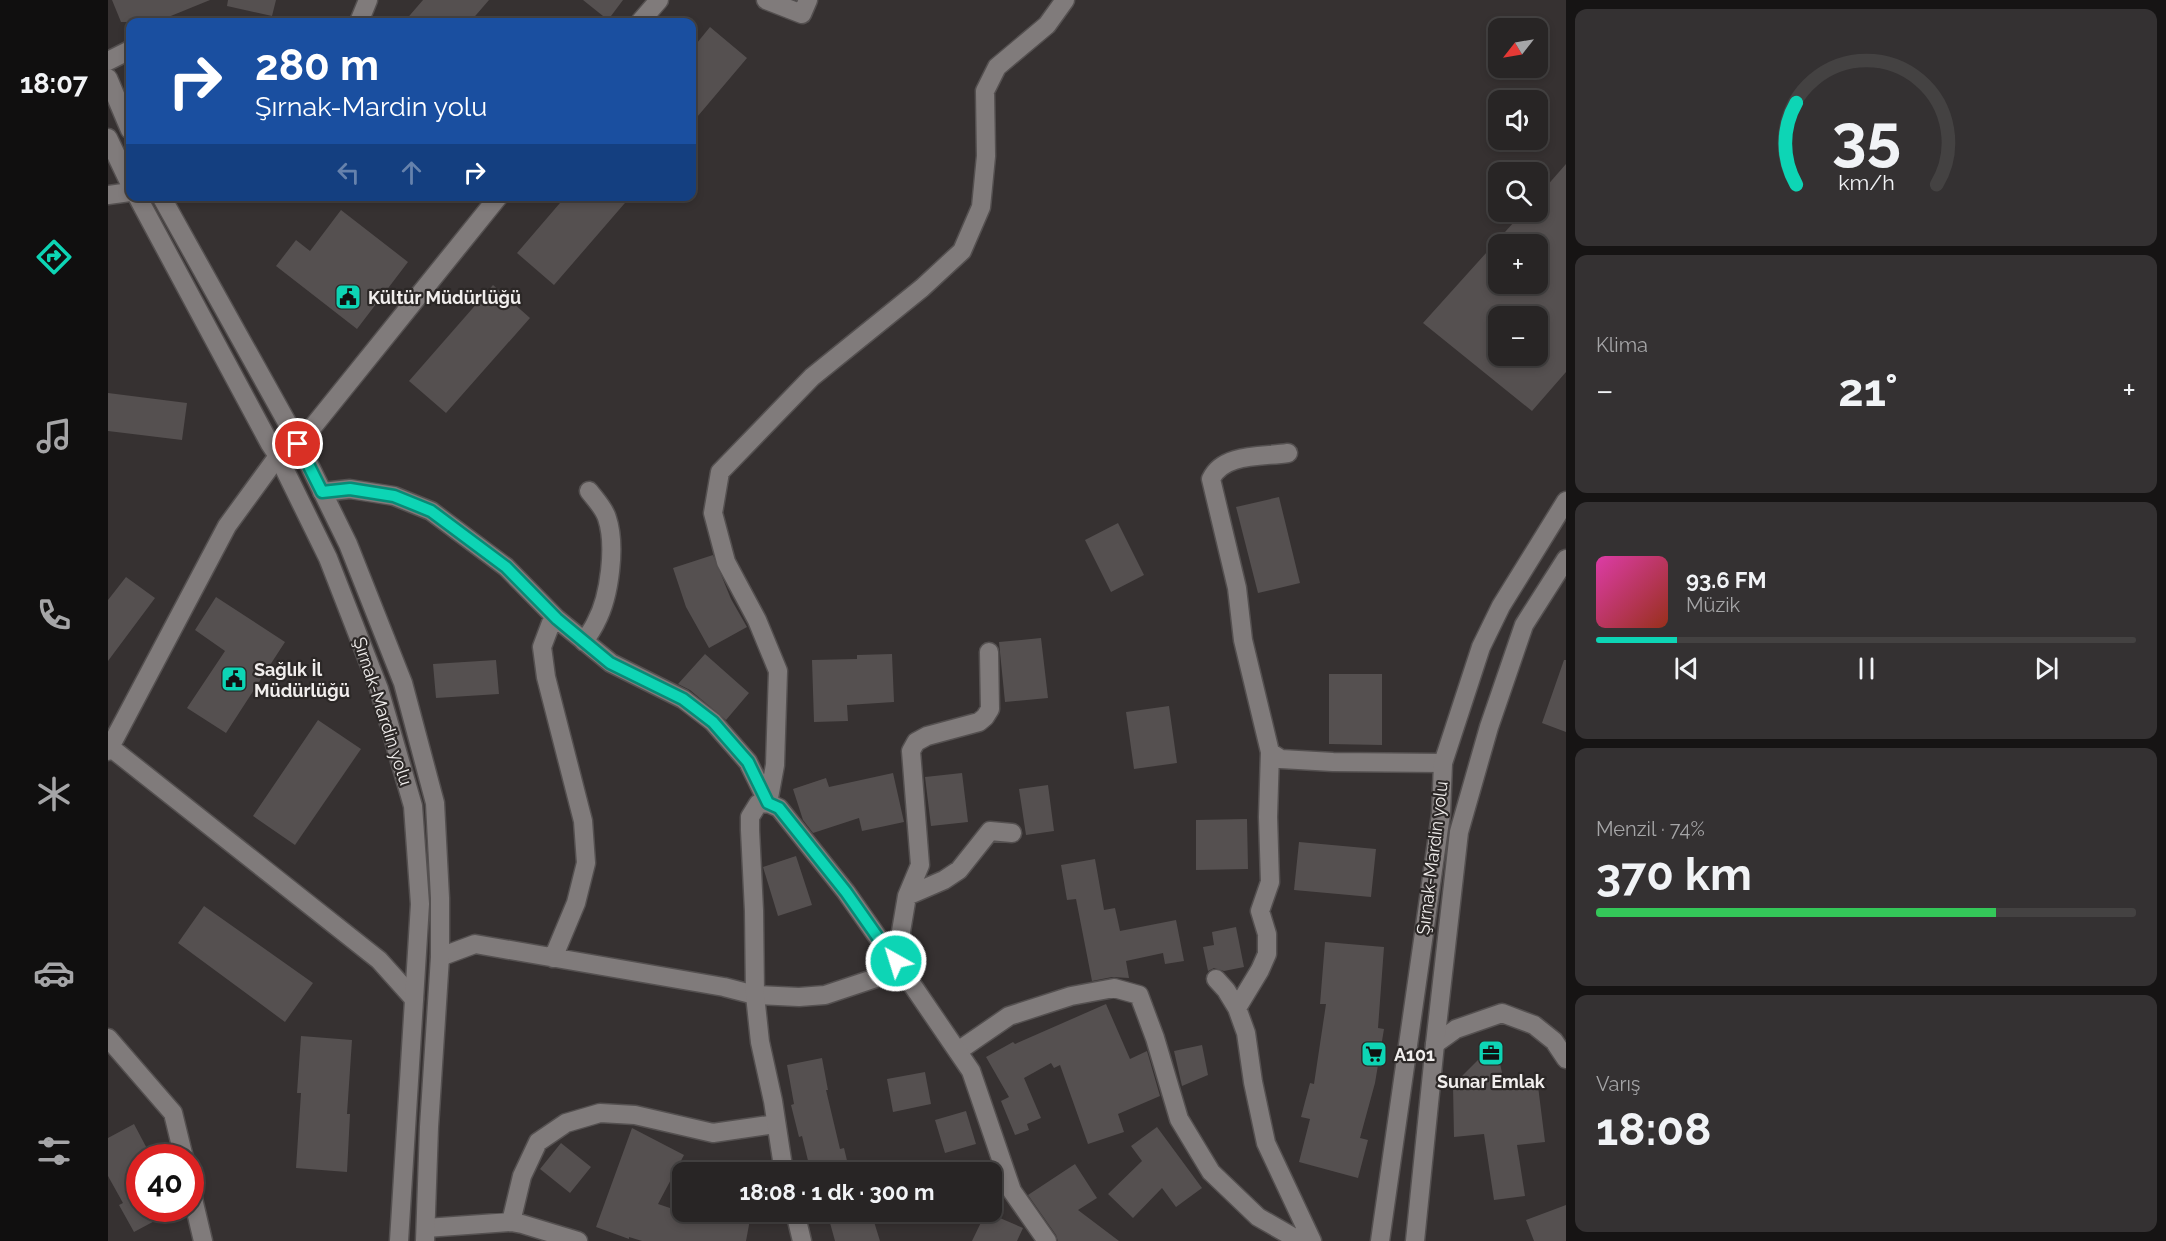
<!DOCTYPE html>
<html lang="tr">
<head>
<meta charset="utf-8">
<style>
	:root { --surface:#282525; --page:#343132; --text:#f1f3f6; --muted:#a5a5a7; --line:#444242; --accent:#0dd5b5 }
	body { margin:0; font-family:Raleway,sans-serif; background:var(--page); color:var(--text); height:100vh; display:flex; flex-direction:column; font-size:22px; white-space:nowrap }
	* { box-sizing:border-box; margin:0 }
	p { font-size:20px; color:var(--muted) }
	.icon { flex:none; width:33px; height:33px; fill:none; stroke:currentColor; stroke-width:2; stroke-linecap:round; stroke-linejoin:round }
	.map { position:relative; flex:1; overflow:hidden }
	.side { display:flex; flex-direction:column; gap:9px; padding:9px; background:#161414; width:600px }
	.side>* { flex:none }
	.banner { position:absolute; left:18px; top:18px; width:570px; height:183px; border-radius:12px; box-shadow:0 3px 9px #0003,0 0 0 2px var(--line); background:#1a4fa0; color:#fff; overflow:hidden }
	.needle { width:39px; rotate:239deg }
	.buttons { position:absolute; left:1380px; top:18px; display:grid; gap:12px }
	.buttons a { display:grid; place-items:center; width:60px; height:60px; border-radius:12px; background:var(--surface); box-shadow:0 3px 9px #0003,0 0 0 2px var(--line); font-size:30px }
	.speed { position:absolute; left:18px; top:1144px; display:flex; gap:12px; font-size:30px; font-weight:700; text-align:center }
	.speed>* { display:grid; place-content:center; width:78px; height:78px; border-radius:50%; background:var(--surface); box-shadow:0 3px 9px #0003,0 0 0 2px var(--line); line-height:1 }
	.speed .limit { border:9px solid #d22; background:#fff; color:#111 }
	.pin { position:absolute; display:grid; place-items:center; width:51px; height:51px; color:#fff; margin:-26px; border:3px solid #fff; border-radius:50%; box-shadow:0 2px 6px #0007 }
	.me { position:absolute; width:66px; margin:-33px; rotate:321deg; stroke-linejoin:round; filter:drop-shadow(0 0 4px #0008) }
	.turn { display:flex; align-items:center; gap:21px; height:126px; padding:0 30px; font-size:27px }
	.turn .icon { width:78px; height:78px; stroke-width:2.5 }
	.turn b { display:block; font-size:42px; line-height:51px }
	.lanes { display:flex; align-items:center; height:57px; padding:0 30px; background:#0003; justify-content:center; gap:30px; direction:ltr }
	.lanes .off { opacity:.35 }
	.big { font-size:45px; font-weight:700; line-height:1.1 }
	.side .widget { flex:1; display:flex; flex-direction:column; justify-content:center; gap:9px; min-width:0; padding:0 21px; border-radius:12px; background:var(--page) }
	.side .dial { align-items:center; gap:0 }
	.dial svg { height:156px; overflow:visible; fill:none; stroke:var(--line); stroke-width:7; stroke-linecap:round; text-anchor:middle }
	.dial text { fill:var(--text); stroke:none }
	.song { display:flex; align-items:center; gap:18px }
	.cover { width:72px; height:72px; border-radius:9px; background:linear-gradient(135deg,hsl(320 70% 55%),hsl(10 70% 35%)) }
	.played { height:6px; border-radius:3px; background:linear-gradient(90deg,var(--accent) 15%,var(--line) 15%) }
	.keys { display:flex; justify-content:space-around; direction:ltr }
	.heat { display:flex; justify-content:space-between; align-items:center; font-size:33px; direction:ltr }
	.charge { height:9px; border-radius:4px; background:linear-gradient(90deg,#34c759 74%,var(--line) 0) }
	.trip { position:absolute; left:564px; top:1162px; width:330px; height:60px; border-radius:12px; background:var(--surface); box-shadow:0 3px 9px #0003,0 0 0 2px var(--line); font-weight:700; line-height:60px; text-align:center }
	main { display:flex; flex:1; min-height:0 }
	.tabs { display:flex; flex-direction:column; width:108px; justify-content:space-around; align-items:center; background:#100f0f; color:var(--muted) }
	.tabs .icon { width:42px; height:42px }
	.tabs .selected { color:var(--accent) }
	.tabs b { font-size:27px; color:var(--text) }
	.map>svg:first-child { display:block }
	.building { fill:#555050; fill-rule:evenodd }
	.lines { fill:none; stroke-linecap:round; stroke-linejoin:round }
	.street-casing { stroke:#545050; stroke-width:21 }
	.secondary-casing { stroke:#545050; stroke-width:21 }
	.street { stroke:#807b7b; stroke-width:18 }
	.secondary { stroke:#807b7b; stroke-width:18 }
	.route-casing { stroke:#088a76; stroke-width:15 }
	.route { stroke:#0dd5b5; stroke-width:10 }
	.labels { text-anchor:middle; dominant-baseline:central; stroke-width:4.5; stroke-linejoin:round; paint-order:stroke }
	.poi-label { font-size:18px; font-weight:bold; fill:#f1eeed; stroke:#2c2827; text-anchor:start }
	.street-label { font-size:18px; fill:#f1eeed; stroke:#2c2827 }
</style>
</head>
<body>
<main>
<nav class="tabs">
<b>18:07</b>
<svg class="icon selected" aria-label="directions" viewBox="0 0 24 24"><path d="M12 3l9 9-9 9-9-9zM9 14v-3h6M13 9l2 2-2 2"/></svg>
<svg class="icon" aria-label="music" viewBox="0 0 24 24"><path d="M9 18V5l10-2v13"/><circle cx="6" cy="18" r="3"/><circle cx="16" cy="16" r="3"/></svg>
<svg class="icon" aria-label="phone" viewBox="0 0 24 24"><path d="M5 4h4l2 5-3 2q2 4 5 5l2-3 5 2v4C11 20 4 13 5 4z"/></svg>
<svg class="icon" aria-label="climate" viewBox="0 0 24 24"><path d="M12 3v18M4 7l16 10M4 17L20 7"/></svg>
<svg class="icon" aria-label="car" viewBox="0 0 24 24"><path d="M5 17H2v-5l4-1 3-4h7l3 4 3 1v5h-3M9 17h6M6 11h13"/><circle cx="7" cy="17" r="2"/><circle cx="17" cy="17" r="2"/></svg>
<svg class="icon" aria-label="filters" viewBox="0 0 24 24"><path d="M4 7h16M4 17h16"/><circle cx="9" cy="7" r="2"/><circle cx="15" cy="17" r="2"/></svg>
</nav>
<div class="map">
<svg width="1458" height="1241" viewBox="0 0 1458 1241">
	<rect width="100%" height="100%" fill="#363131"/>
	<!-- building -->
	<path class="building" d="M4,0h98l-54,22h-35z
		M120,0h48l-4,16 -45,-10z
		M315,0h66l-19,22h-66z
		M475,0h40l-15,20z
		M602,27l37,31 -55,65v-74z
		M1458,164v208l-34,39 -109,-88 100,-111h15v-16zM1390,244h40v40h-40zM1390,316h40v40h-40z
		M458,196h65l-77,89 -37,-32z
		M233,210l67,52 -51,67 -81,-63 20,-26 14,11z
		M385,285l37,33 -84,95 -37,-32z
		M0,393l79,10 -5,37 -74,-9z
		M1171,497l21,86 -42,10 -22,-86z
		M1010,523l26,52 -33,17 -26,-52z
		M605,555l18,44 16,28 -38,21 -23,-41 -13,-39z
		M18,577l29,21 -47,63v-61z
		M108,597l69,45 -59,91 -39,-25 38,-57 -30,-21z
		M933,638l7,60 -43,4 -6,-60z
		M597,654l44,39 -23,27 -36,-30 -12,-6z
		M784,654l2,48 -47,3 1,16 -34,1 -2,-62 45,-1v-4z
		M388,660l3,34 -63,4 -3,-34z
		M1456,660h2v72l-24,-9z
		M1221,674h53v71l-53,-1z
		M1061,706l8,57 -43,6 -8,-57z
		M210,720l43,29 -66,96 -42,-29z
		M785,773l11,49 -42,9 -3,-13 -46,15 -10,-13 -10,-31 33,-11 3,9z
		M854,773l6,49 -37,4 -6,-49z
		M940,785l6,46 -28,4 -7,-46z
		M1139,819l1,50 -52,1v-50z
		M1191,842l77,7 -5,48 -77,-7z
		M688,856l16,49 -34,11 -15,-49z
		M987,859l9,51 11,-2 5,23 56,-11 8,41 -19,3 -2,-11 -37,8 3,17 -17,-1 -20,4 -16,-82 -9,1 -6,-35z
		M96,906l109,77 -28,39 -107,-79z
		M1128,927l8,40 -20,4 -10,-3 -6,3 -5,-24 11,-2 -2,-13z
		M1217,942l59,5 -6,81 6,1 -9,54 -15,55 8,2 -10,38 -59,-16 11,-43 -9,-2 9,-34 4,1 12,-80h-6z
		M998,1004l24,55 17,-8 13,45 -42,18 6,18 -36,12 -28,-79 -6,3 -3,-5 -27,15 17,40 -14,6 2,6 -14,5 -14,-34 8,-4 -23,-40 27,-15 2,2z
		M193,1036l51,4 -5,74h3l-3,58 -51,-4 5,-75h-4z
		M1094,1045l6,30 -26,11 -8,-35z
		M1390,1055l8,35 32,-4 7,56 -28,3 8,51 -31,4 -10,-66 -30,3 -1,-52 25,-25z
		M714,1058l6,32h-2l14,59 4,-1 6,25h-39l-9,-37 -3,1 -8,-32 3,-1 -7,-39z
		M817,1072l6,32 -38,8 -6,-33z
		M858,1111l10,33 -31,9 -10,-33z
		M26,1124l18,34h-12v51h37l-43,23 -15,-27 4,-2 -15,-27v-38z
		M1049,1127l45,61 -26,19 -14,-19 -29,30 -25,-24 34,-33 -11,-15z
		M524,1128l52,27 -26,49 24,8h59l10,2 -5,27h-104l-13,-4v2l-33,-12z
		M453,1143l30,24 -21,26 -30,-24z
		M967,1164l22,34 -19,12 41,31h-61l-2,-6 -28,-40z
		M1458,1205v36h-32l-8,-21z
		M719,1212h44l9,29h-45z
		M878,1212l37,16 -6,13h-45z"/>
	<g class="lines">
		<!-- street casing -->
		<g class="street-casing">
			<path id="street" d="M658,0l36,14 6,-14
				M251,22l9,-22
				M532,22l19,-22
				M0,61l22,-11
				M0,195l22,-3
				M214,492l28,-3 44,7 37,15 75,56 51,52 54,44 72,36 30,23 35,40 20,41
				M476,642c4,-7 9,-13 12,-20 14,-26 20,-77 11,-104 -3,-10 -12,-19 -18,-27
				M2,747l269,213 35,39
				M0,751l119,-225 51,-70 21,-12 200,-248
				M1162,752l11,7 52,3 110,1
				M660,803l7,-38 3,-94 -21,-51 -31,-58 -13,-49 7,-41 92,-95 110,-89 40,-37 19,-44 5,-51 -1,-65 12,-24 50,-42 18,-25
				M799,896l37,-16 15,-10 31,-39 22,2
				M332,957l35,-13 249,43 31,8 44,2 26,-2 57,-19 14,-15 11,-65 13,-31 -9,-114 5,-9 11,-6 52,-14 6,-5 5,-8 -1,-57
				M445,958l23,-55 10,-40 -3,-42 -37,-144 -4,-30 9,-24 6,-4
				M1108,979l10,11 11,18 9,25 7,49 13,61 46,98
				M1129,1008l23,-38 7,-16v-20l-7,-23 10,-29 -2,-65 2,-65 -27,-112 -6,-52 -26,-109c12,-26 51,-22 77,-26
				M0,1038l65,75 11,45
				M1327,1044l21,-15 46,-16 32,12 20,16 12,18
				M850,1051l51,-35 62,-20 43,-8 25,7 16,43 24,81 32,53 47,45 42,24
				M82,1186l13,55
				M403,1222l11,-46 16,-34 28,-19 34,-10 35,2 78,18 63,-9
				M318,1228l85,-6 11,2 56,17"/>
		</g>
		<!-- secondary casing -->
		<g class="secondary-casing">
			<path id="secondary" d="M0,78l22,52
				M0,138l22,46
				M29,196l133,248 8,12 50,102 51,131 34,117 7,98 -21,337
				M53,196l138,248 49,100 55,139 32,120 5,95v59l-11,170 -4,114
				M676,1173l-11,-72 -13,-59 -5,-47 -1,-84 -4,-81v-13l8,-13 10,-1 11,5 67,84 40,57 10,12 75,110 41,120 35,50
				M687,1212l7,29
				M1272,1241l61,-427 2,-51 38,-116 20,-41 65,-105
				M1307,1241l20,-197 24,-212 30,-105 35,-102 42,-66"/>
		</g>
		<!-- street -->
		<use href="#street" class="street"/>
		<!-- secondary -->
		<use href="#secondary" class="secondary"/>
	</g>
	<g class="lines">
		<!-- route casing -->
		<g class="route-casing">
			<path id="route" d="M190,444l24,48 28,-3 44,7 37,15 75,56 51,52 53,44 73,36 30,23 35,40 20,41 11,5 67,84 40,57 10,12"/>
		</g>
		<!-- route -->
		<use href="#route" class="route"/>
	</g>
	<!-- icons -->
	<defs>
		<g id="civic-square" transform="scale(1.35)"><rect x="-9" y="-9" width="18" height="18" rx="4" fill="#0dd5b5" stroke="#2c2827"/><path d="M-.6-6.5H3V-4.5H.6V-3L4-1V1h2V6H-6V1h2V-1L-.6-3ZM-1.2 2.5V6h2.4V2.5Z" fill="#111"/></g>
		<g id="office-square" transform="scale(1.35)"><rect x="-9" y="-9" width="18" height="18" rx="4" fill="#0dd5b5" stroke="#2c2827"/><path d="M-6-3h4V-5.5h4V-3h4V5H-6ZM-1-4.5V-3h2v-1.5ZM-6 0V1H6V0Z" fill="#111"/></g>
		<g id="supermarket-square" transform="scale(1.35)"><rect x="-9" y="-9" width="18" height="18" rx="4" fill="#0dd5b5" stroke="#2c2827"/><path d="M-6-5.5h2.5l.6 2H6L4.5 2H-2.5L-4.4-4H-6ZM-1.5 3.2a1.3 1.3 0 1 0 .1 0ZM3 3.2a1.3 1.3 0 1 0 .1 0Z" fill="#111"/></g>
	</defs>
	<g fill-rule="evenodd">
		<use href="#civic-square" x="240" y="297"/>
		<use href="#civic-square" x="126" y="679"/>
		<use href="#office-square" x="1383" y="1053"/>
		<use href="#supermarket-square" x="1266" y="1054"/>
	</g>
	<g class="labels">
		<!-- poi labels -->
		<g class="poi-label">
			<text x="260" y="297">Kültür Müdürlüğü</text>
			<text x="146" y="669">Sağlık İl<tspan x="146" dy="21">Müdürlüğü</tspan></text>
			<text x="1286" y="1054">A101</text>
			<text x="1383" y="1081" text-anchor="middle">Sunar Emlak</text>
		</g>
		<!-- street labels -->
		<g class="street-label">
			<text transform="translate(275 711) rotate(72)">Şırnak-Mardin yolu</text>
			<text transform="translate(1324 858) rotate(-83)">Şırnak-Mardin yolu</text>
		</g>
	</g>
</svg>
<div class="buttons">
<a><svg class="needle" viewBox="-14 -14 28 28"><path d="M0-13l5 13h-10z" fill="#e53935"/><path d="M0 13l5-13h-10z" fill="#a5a5a7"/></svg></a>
<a><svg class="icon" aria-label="sound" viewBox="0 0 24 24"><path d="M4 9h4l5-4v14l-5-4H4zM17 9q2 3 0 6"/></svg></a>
<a><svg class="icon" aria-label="search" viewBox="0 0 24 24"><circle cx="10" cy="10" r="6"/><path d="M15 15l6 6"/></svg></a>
<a>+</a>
<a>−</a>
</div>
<div class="speed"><div class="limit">40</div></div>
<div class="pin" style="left:190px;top:444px;background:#d93025"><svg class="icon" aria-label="arrive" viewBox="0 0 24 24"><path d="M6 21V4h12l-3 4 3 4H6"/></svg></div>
<svg class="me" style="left:788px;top:961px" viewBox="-20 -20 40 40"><circle r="17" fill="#0dd5b5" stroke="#fff" stroke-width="3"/><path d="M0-11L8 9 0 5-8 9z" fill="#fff"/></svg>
<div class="trip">18:08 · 1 dk · 300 m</div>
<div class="banner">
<div class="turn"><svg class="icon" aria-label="right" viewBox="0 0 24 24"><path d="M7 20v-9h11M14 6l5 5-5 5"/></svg><div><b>280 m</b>Şırnak-Mardin yolu</div></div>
<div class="lanes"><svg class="icon off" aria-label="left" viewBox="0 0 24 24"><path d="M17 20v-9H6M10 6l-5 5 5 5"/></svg><svg class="icon off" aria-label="ahead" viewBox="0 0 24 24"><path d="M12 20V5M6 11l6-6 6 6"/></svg><svg class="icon" aria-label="right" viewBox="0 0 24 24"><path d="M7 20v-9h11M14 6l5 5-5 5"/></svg></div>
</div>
</div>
<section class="side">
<div class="widget dial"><svg viewBox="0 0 100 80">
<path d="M14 69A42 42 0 1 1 86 69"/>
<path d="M14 69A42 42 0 0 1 14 27" stroke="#0dd5b5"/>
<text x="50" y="56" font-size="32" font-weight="700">35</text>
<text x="50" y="72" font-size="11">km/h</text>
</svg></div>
<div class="widget"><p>Klima</p>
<div class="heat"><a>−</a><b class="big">21°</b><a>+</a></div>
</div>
<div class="widget">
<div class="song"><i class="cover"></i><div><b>93.6 FM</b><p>Müzik</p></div></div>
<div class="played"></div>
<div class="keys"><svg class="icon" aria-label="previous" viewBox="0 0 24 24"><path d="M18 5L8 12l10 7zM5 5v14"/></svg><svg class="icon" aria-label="pause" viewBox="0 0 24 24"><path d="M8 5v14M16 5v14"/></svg><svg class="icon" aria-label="next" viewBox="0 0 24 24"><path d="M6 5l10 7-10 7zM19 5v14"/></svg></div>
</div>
<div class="widget"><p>Menzil · 74%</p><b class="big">370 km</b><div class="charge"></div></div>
<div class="widget"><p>Varış</p><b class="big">18:08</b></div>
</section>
</main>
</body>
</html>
